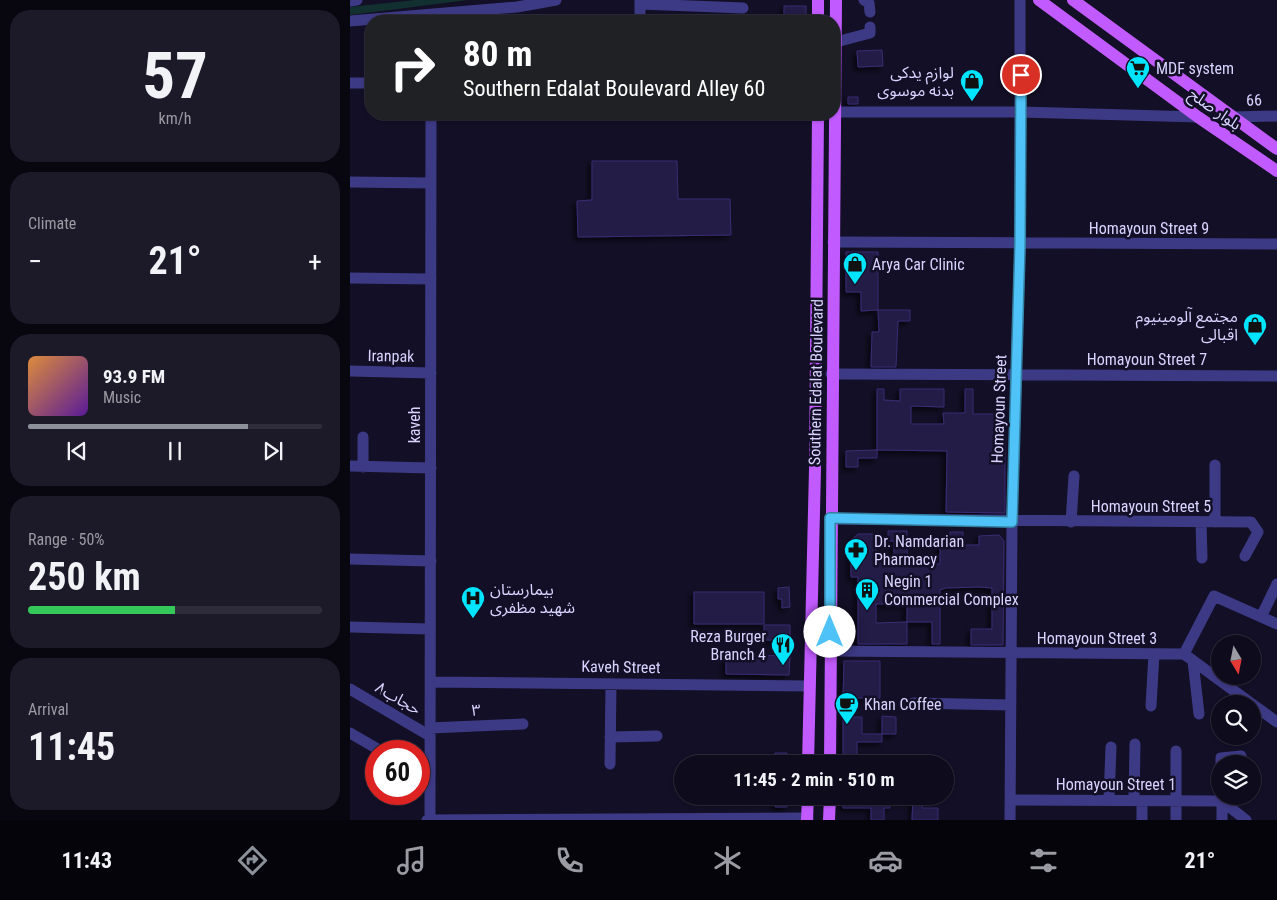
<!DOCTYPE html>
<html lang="en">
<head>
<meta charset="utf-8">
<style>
	:root { --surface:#0e0b1c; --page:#1c1929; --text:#f1f3f6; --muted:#9b9ba3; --line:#2e2b3b; --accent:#8c9099 }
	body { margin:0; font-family:"Roboto Condensed","Noto Sans Arabic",sans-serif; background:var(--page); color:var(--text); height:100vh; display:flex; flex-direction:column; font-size:19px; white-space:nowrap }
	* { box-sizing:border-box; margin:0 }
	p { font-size:16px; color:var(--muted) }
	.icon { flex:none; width:28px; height:28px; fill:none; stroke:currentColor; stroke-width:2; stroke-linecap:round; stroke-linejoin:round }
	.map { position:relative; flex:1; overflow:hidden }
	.details { display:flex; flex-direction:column; gap:10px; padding:10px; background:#08060f; width:350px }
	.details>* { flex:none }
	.banner { position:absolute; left:15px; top:15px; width:475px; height:105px; border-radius:20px; box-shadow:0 1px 4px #0004,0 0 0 1px var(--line); background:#202124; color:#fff; overflow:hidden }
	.needle { width:32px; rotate:170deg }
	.controls { position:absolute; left:861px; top:635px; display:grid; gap:10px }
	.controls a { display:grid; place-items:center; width:50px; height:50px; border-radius:50%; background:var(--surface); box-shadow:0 1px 4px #0004,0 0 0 1px var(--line); font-size:25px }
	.speed { position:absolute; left:15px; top:740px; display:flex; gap:10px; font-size:25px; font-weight:700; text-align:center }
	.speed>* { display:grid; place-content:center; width:65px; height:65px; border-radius:50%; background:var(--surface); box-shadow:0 1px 4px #0004,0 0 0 1px var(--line); line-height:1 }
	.speed .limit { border:8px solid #d22; background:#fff; color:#111 }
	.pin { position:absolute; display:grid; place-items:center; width:42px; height:42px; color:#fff; margin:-21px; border:2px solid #fff; border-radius:50%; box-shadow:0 1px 5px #0007 }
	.me { position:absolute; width:55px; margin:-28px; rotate:0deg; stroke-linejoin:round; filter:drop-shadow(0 0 4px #0008) }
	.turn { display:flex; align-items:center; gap:18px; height:105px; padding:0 15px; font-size:22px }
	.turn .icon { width:65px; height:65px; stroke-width:2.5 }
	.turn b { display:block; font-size:35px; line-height:42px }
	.big { font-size:38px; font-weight:700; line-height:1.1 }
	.details .tile { flex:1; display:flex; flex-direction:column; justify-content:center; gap:8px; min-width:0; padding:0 18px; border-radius:20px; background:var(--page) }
	.details .dial { align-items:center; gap:0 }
	.dial b { font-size:65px; line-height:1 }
	.song { display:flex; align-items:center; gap:15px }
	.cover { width:60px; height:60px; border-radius:8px; background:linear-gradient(135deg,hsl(30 70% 55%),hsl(270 70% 35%)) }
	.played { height:5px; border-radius:2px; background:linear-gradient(90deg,var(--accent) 75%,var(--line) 75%) }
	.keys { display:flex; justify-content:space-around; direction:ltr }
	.heat { display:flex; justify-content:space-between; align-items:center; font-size:28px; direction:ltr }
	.charge { height:8px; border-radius:4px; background:linear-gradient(90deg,#34c759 50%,var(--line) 0) }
	.trip { position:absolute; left:324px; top:755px; width:280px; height:50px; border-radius:25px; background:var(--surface); box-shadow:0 1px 4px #0004,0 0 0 1px var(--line); font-weight:700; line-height:50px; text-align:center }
	.dock { display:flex; height:80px; justify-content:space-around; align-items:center; background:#06040b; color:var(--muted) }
	.dock .icon { width:35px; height:35px }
	.dock .current { color:var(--accent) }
	.dock b { font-size:22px; color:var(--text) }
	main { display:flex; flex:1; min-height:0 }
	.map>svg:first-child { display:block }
	.green { fill:#12302f }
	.building { fill:#241b47; stroke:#3b2d73; fill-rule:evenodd; filter:url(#shadow) }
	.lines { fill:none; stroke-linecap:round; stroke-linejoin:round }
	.minor { stroke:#3d3a85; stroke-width:11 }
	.major { stroke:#c25bff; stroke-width:12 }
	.route-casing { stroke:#337fa1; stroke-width:12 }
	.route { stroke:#4fc3f7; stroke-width:9 }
	.labels { text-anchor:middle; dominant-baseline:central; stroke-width:5; stroke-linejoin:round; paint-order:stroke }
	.poi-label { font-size:16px; fill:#d9d4ff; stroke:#130f26; text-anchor:start }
	.street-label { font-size:16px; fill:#d9d4ff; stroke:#130f26 }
</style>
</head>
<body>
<main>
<section class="details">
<div class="tile dial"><b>57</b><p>km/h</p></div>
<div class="tile"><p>Climate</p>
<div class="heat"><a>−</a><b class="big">21°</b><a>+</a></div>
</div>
<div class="tile">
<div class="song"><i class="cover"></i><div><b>93.9 FM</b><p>Music</p></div></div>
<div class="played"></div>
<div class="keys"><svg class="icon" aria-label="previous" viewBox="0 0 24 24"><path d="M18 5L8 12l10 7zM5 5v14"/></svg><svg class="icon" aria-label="pause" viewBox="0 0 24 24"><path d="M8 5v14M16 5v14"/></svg><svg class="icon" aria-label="next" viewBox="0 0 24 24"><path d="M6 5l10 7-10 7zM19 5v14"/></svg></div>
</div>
<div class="tile"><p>Range · 50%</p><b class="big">250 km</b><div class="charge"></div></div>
<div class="tile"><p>Arrival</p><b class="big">11:45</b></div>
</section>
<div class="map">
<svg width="927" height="820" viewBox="0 0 927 820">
	<defs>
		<filter id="shadow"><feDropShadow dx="-3.5" dy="3.5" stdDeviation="2.5" flood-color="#0009"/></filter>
	</defs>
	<rect width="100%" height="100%" fill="#130f26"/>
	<!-- green -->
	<path class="green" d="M65,0h53l-118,15v-8z"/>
	<!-- building -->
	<path class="building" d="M434,6h22v15h-8v-4h-14z
		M532,50l1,16 -25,1 -1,-16z
		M498,97h10v7h-10z
		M242,161h85l1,38h52l1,36 -153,2 -1,-36 15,-1z
		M496,252h32v58h32v11h-12l-2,46h-25l1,-35h7l-1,-22 -17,1v-19h-15z
		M527,389h7v11l16,1v-12h44v18l-33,-1v18h33l-1,-11h22v-24h8v25h32v99l-59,-1 1,-61 -70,-1z
		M527,450v8h-19v9h-12v-16z
		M538,531h19v33h33v-19h10v-13h13v13h16v-9l20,-1 5,6 -1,104h-32v-16h21v-41l-13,-1 -33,1 -6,2v54h-8v-22h-25v22h-49v-67h-7v-37l7,-6h18v25h18v-18h-6zM526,604h31v18l-31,1z
		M439,587l1,20 -8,1v-9h-4v-11z
		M344,592h70v32h-70z
		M414,625h26v15h-26z
		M376,655l64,1 -1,19 -63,-1z
		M494,661h36v37h-37z
		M532,716l14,1v17h-14z
		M493,717h19v17h20v8h-25v15h-14z
		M425,753h12v11h-12z
		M425,796h12v11h-12z
		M563,796h9v12h16v12h-26z
		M540,798v10h-6v12h-13v-12h-28v-8z"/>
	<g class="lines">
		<!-- minor -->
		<path class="minor" d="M290,0v21
			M514,0l5,3 1,9
			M0,1l7,-1
			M290,4l103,4
			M0,21l167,-14 39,-7
			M486,42l34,-9v-6
			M0,83h21
			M484,112h187l177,5
			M883,117l44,-1
			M0,182l81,1
			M483,242l444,2
			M0,278l81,1
			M0,371l81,2
			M481,374l446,2
			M13,437v30
			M0,466l81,2
			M480,519l421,3 7,10 -13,24
			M721,522l3,-46
			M851,522l1,36
			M865,522v-57
			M0,559l81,2
			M911,617l16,-33
			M0,627l80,2
			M480,651l354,3
			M834,654l30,-58 63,28
			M834,654l68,50
			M843,661l6,53
			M81,682l379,4
			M0,689l80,47
			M563,703l97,2
			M902,704l25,18
			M801,706l3,-52
			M80,728l93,-4
			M0,733l31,18
			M260,737l47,-1
			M260,764l1,-80
			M871,764v-6l20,-2
			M69,774l11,7
			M872,797v23
			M660,800l212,1
			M759,800l2,-53
			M784,800l1,-56
			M872,801l24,19
			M77,820l381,-2
			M80,820l1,-706
			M660,820l2,-298 8,-278v-244
			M792,820v-19
			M826,820v-69"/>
		<!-- major -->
		<path class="major" d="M689,0l159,117 79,54
			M723,0l204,149
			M468,21v-21
			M458,764l7,-295 3,-355
			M480,764l6,-764
			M457,820l1,-24
			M479,820l1,-24"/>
	</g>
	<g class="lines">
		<!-- route casing -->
		<g class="route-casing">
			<path id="route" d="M480,632v-114l182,4 8,-278 1,-169"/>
		</g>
		<!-- route -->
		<use href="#route" class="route"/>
	</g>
	<!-- icons -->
	<defs>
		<g id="supermarket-pin" transform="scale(1.25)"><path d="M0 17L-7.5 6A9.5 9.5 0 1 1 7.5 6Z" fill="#00e5ff" stroke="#130f26"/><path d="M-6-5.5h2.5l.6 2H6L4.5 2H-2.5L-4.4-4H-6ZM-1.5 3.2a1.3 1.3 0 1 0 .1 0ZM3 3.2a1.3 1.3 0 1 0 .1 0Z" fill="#111"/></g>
		<g id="shop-pin" transform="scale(1.25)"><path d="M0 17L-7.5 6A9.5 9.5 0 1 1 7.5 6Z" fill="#00e5ff" stroke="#130f26"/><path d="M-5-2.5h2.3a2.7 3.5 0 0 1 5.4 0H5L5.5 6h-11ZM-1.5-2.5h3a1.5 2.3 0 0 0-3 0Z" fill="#111"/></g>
		<g id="pharmacy-pin" transform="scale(1.25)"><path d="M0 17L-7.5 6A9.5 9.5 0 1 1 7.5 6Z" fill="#00e5ff" stroke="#130f26"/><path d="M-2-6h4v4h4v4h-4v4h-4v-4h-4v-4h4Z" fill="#111"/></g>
		<g id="building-pin" transform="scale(1.25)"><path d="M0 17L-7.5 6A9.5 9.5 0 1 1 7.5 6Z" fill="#00e5ff" stroke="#130f26"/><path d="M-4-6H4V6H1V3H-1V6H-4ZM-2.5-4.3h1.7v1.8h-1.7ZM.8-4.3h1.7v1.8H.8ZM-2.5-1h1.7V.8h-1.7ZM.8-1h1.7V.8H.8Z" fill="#111"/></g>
		<g id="hospital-pin" transform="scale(1.25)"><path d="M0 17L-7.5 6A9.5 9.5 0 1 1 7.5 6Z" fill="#00e5ff" stroke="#130f26"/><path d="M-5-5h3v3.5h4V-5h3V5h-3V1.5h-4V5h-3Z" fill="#111"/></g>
		<g id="restaurant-pin" transform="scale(1.25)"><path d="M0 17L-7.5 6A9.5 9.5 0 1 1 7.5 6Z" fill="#00e5ff" stroke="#130f26"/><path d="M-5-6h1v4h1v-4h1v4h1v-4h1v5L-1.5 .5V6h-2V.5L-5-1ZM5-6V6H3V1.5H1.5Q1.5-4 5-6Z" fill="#111"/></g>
		<g id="cafe-pin" transform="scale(1.25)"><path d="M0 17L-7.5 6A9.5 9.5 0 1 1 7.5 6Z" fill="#00e5ff" stroke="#130f26"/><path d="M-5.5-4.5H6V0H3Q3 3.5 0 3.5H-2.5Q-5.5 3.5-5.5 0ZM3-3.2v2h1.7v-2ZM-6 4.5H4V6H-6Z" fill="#111"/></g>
	</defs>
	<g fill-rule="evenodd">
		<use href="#supermarket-pin" x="788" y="68"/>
		<use href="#shop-pin" x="622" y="81"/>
		<use href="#shop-pin" x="505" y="264"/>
		<use href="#shop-pin" x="905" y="325"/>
		<use href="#pharmacy-pin" x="506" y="550"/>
		<use href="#building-pin" x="517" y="590"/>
		<use href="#hospital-pin" x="123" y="598"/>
		<use href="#restaurant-pin" x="433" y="645"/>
		<use href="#cafe-pin" x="497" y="704"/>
	</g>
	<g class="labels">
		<!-- poi labels -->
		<g class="poi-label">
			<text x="806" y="68">MDF system</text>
			<text x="604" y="72" text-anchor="end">لوازم یدکی<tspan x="604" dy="18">بدنه موسوی</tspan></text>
			<text x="522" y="264">Arya Car Clinic</text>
			<text x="888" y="316" text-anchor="end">مجتمع آلومینیوم<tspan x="888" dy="18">اقبالی</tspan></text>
			<text x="524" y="541">Dr. Namdarian<tspan x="524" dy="18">Pharmacy</tspan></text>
			<text x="534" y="581">Negin 1<tspan x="534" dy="18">Commercial Complex</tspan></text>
			<text x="140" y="589">بیمارستان<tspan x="140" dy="18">شهید مظفری</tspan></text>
			<text x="416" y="636" text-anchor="end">Reza Burger<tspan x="416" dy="18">Branch 4</tspan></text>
			<text x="514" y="704">Khan Coffee</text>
		</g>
		<!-- street labels -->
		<g class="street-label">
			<text transform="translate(904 100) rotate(-2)">66</text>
			<text transform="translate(865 109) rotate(35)">بلوار صلح</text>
			<text x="799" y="228">Homayoun Street 9</text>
			<text transform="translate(41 356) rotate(1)">Iranpak</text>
			<text x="797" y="359">Homayoun Street 7</text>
			<text transform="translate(466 382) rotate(-89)">Southern Edalat Boulevard</text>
			<text transform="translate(649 409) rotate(-88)">Homayoun Street</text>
			<text transform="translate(64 425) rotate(-90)">kaveh</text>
			<text x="801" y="506">Homayoun Street 5</text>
			<text x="747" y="638">Homayoun Street 3</text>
			<text transform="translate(271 667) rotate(1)">Kaveh Street</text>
			<text transform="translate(48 698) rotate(30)">حجاب۸</text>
			<text transform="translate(126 710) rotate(-3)">۳</text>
			<text x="766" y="784">Homayoun Street 1</text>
		</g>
	</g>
</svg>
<div class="controls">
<a><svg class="needle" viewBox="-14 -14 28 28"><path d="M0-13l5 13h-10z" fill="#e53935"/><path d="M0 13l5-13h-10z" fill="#9b9ba3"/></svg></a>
<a><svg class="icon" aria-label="search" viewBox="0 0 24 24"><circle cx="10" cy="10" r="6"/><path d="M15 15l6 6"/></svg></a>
<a><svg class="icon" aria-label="layers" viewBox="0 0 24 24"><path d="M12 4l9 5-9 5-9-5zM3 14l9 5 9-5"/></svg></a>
</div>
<div class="speed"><div class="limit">60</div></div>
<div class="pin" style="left:671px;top:75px;background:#d93025"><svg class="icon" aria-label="arrive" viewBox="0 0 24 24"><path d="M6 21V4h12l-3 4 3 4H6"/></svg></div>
<svg class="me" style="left:480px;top:632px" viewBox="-20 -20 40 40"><circle r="19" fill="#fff"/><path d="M0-13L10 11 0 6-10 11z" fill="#4fc3f7"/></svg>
<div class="trip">11:45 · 2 min · 510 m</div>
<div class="banner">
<div class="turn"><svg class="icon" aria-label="right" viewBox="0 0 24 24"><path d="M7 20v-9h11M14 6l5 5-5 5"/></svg><div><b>80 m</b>Southern Edalat Boulevard Alley 60</div></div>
</div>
</div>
</main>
<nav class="dock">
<b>11:43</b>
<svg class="icon current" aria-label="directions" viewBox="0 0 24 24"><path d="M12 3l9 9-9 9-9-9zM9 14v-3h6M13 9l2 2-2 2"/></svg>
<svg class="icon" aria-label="music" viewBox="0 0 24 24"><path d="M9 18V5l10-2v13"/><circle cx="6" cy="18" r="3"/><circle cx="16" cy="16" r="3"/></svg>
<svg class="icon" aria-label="phone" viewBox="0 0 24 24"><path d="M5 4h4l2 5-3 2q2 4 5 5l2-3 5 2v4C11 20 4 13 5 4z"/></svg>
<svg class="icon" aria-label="climate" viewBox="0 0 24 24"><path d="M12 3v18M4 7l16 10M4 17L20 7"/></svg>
<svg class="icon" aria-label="car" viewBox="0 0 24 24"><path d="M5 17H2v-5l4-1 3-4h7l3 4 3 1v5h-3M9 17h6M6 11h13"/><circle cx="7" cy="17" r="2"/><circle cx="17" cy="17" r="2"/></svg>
<svg class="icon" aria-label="filters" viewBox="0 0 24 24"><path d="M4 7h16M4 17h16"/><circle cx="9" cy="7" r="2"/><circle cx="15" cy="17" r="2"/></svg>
<b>21°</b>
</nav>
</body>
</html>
